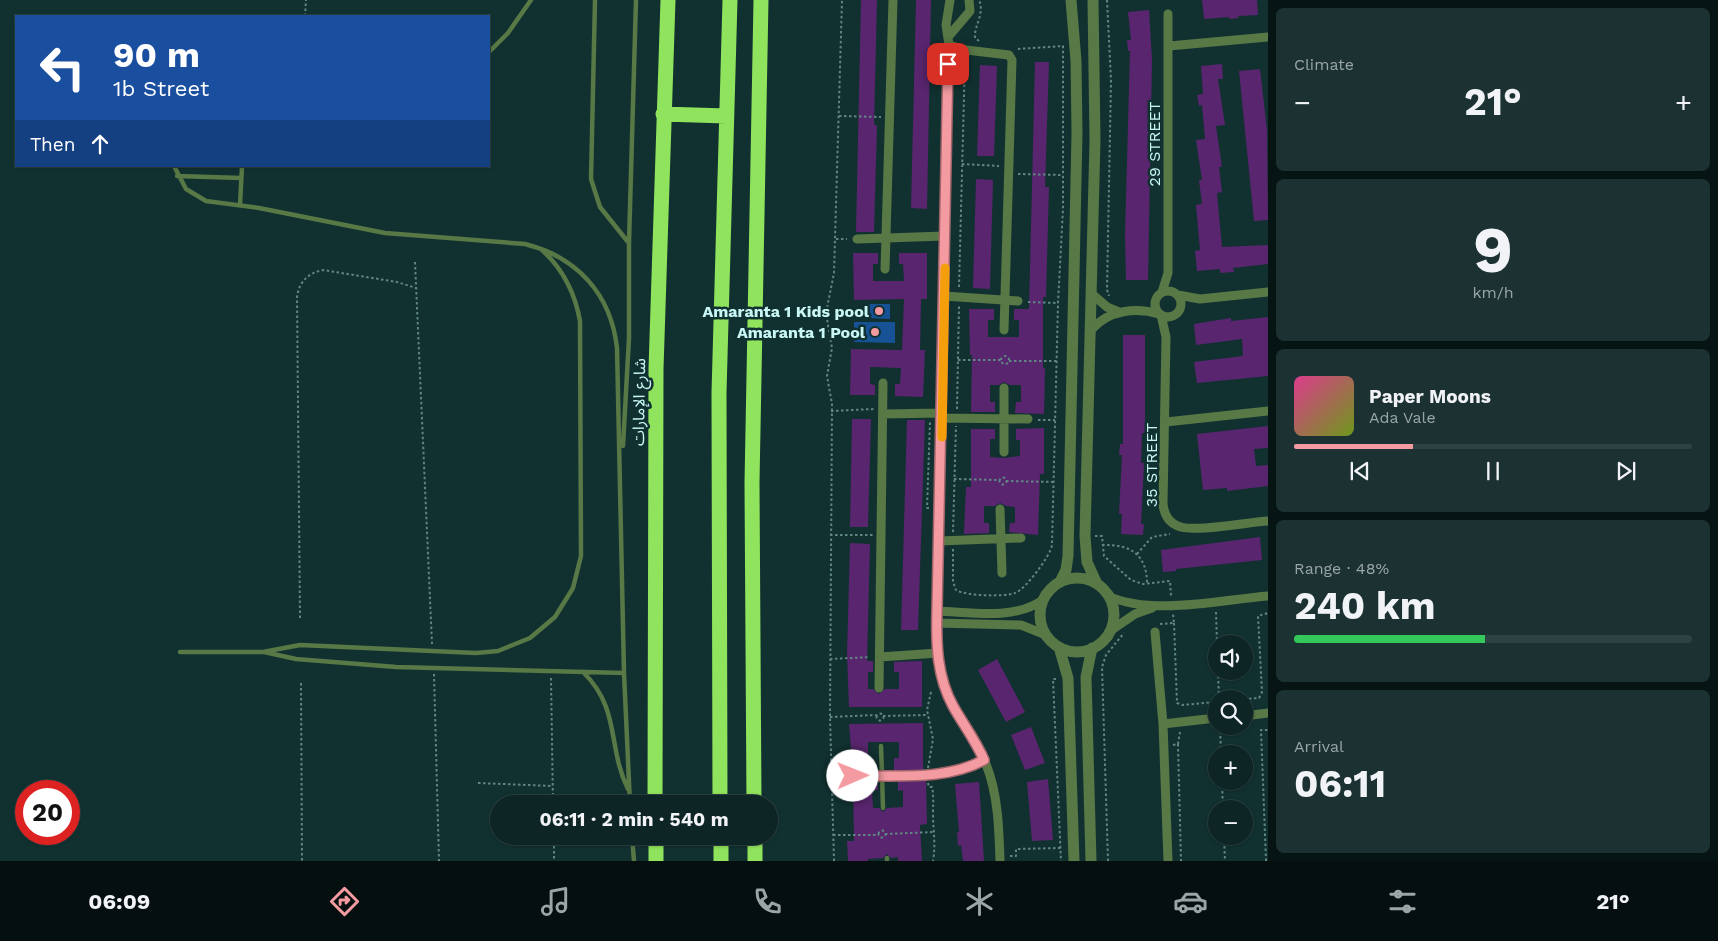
<!DOCTYPE html>
<html lang="en">
<head>
<meta charset="utf-8">
<style>
	:root { --surface:#0d2525; --page:#1b3132; --text:#f1f3f6; --muted:#9aa5a7; --line:#2d4242; --accent:#f49aa1 }
	body { margin:0; font-family:"Work Sans","Noto Sans Arabic",sans-serif; background:var(--page); color:var(--text); height:100vh; display:flex; flex-direction:column; font-size:19px; white-space:nowrap }
	* { box-sizing:border-box; margin:0 }
	p { font-size:16px; color:var(--muted) }
	.icon { flex:none; width:28px; height:28px; fill:none; stroke:currentColor; stroke-width:2; stroke-linecap:round; stroke-linejoin:round }
	.map { position:relative; flex:1; overflow:hidden }
	.details { display:flex; flex-direction:column; gap:8px; padding:8px; background:#071414; width:450px }
	.details>* { flex:none }
	.top-card { position:absolute; left:15px; top:15px; width:475px; height:152px; border-radius:0px; box-shadow:0 1px 4px #0004,0 0 0 1px var(--line); background:#1a4fa0; color:#fff; overflow:hidden }
	.fabs { position:absolute; left:1208px; top:635px; display:grid; gap:10px }
	.fabs a { display:grid; place-items:center; width:45px; height:45px; border-radius:50%; background:var(--surface); box-shadow:0 1px 4px #0004,0 0 0 1px var(--line); font-size:25px }
	.speed { position:absolute; left:15px; top:780px; display:flex; gap:10px; font-size:25px; font-weight:700; text-align:center }
	.speed>* { display:grid; place-content:center; width:65px; height:65px; border-radius:50%; background:var(--surface); box-shadow:0 1px 4px #0004,0 0 0 1px var(--line); line-height:1 }
	.speed .limit { border:8px solid #d22; background:#fff; color:#111 }
	.pin { position:absolute; display:grid; place-items:center; width:42px; height:42px; color:#fff; margin:-21px; border-radius:10px; box-shadow:0 2px 8px #0006 }
	.me { position:absolute; width:55px; margin:-28px; rotate:89deg; stroke-linejoin:round; filter:drop-shadow(0 0 4px #0008) }
	.turn { display:flex; align-items:center; gap:18px; height:105px; padding:0 15px; font-size:22px }
	.turn .icon { width:65px; height:65px; stroke-width:2.5 }
	.turn b { display:block; font-size:35px; line-height:42px }
	.then { display:flex; align-items:center; height:48px; padding:0 15px; background:#0003; gap:10px; font-size:19px }
	.big { font-size:38px; font-weight:700; line-height:1.1 }
	.details .tile { flex:1; display:flex; flex-direction:column; justify-content:center; gap:8px; min-width:0; padding:0 18px; border-radius:8px; background:var(--page) }
	.details .dial { align-items:center; gap:0 }
	.dial b { font-size:65px; line-height:1 }
	.song { display:flex; align-items:center; gap:15px }
	.cover { width:60px; height:60px; border-radius:8px; background:linear-gradient(135deg,hsl(330 70% 55%),hsl(80 70% 35%)) }
	.played { height:5px; border-radius:2px; background:linear-gradient(90deg,var(--accent) 30%,var(--line) 30%) }
	.keys { display:flex; justify-content:space-around; direction:ltr }
	.heat { display:flex; justify-content:space-between; align-items:center; font-size:28px; direction:ltr }
	.charge { height:8px; border-radius:4px; background:linear-gradient(90deg,#34c759 48%,var(--line) 0) }
	.trip { position:absolute; left:490px; top:795px; width:288px; height:50px; border-radius:25px; background:var(--surface); box-shadow:0 1px 4px #0004,0 0 0 1px var(--line); font-weight:700; line-height:50px; text-align:center }
	.menu { display:flex; height:80px; justify-content:space-around; align-items:center; background:#050f0f; color:var(--muted) }
	.menu .icon { width:35px; height:35px }
	.menu .current { color:var(--accent) }
	.menu b { font-size:22px; color:var(--text) }
	main { display:flex; flex:1; min-height:0 }
	.map>svg:first-child { display:block }
	.water { fill:#175297 }
	.building { fill:#59256e }
	.lines { fill:none; stroke-linecap:round; stroke-linejoin:round }
	.path { stroke:#5f8584; stroke-width:2; stroke-dasharray:2.5 2.5; stroke-linecap:butt }
	.service { stroke:#587846; stroke-width:4.5 }
	.minor { stroke:#587846; stroke-width:9 }
	.tertiary { stroke:#587846; stroke-width:11 }
	.motorway { stroke:#90e35c; stroke-width:15 }
	.route-casing { stroke:#9f6469; stroke-width:12 }
	.route { stroke:#f49aa1; stroke-width:9 }
	.slow { stroke:#f59e0b; stroke-width:9 }
	.poi-dot { fill:#f49aa1; stroke:#113131; stroke-width:2 }
	.labels { text-anchor:middle; dominant-baseline:central; stroke-width:5; stroke-linejoin:round; paint-order:stroke }
	.street-label { font-size:16px; fill:#c9f7f6; stroke:#113131 }
	.poi-label { font-size:16px; font-weight:bold; fill:#c9f7f6; stroke:#113131; text-anchor:end }
</style>
</head>
<body>
<main>
<div class="map">
<svg width="1268" height="861" viewBox="0 0 1268 861">
	<rect width="100%" height="100%" fill="#113131"/>
	<!-- water -->
	<path class="water" d="M868,304h22v15l-22,-1z
		M854,322h41v21l-41,-1z"/>
	<!-- building -->
	<path class="building" d="M861,0h16l-3,125h3l-3,107h-18z
		M916,0h15l-4,209 -16,-1z
		M1202,0h55l1,15 -20,1 1,2 -10,1v-2l-25,2z
		M1149,10l3,50 -4,220h-22l-1,-45 5,-184h-2l-1,-11h4l-3,-28z
		M1035,62h14l-4,125h4l-3,110h-3v71h2l-1,46 -29,-1 1,-11h5v-17h-11l-6,-3 -5,3h-9v17h5v10h-24l1,-57h-2l-1,-46h25v11h-6v17h31v-17h-5v-11h15z
		M1222,64l1,15h-5l7,46 -9,1 6,41h-3l3,25 -5,1 5,54 46,-2v19l-35,4 1,4 -14,1v-4l-23,2 -2,-20 5,-1 -4,-45 6,-1 -3,-24h3l-6,-40 9,-1 -3,-34 -3,1 -2,-11 6,-1 -2,-28z
		M980,65l17,1 -3,90h-17z
		M1260,69l7,61 1,90 -14,1 -15,-150z
		M976,179l17,1 -3,109 -17,-1z
		M853,253h25v11h-5v17h31l-1,-17h-4v-11h28v46h-6l-1,51h5l-2,47 -28,-1v-12h5l1,-16 -31,-1v17l5,1v10h-25l1,-46 51,1 2,-51 -50,1z
		M1268,317v59l-71,7 -3,-21 49,-6 -1,-17 -46,6 -2,-21 37,-6v3z
		M1123,335h22v98h-3l-1,30h3l-3,61h3l-1,11 -22,-1 1,-20h-3l3,-59h-3l1,-11h3z
		M852,419h19l-3,108h-18z
		M907,420h18l-7,210h-17z
		M1268,426v22l-14,1 2,17 12,-1v21l-41,5v-3l-24,2 -6,-56z
		M1044,428v46h-4l-2,61 -29,-3 1,-9h5v-16l-9,-1 -6,-3 -5,3h-11v17h5v10l-25,1 2,-47h5v-58h24v10h-5v18l14,1 16,-2v-16h-4v-11z
		M1260,537l2,23 -86,9v2l-13,1 -2,-22z
		M850,543l20,1 -3,117h6v11h-5v17h5l6,5 6,-5h14v-17h-5v-10l28,-1v46h-73l-2,-53z
		M997,659l28,53 -19,10 -28,-52z
		M923,723v48l-25,1v-2h-4v-12h5v-16h-31v17h6v13h-21l-4,-48z
		M1031,727l14,36 -20,7 -14,-35z
		M926,779l1,45 -7,1 2,36h-24v-4l-7,1 -4,-4 -4,4 -15,1v2h-20l-1,-20h7l-1,-61h24l1,10h-6l1,18h6l4,4 4,-4 16,-1v-17l-5,1v-11z
		M1048,779l5,61 -21,1 -5,-59z
		M979,782l5,79h-21l-2,-16 -3,1 -1,-14h2l-4,-48z"/>
	<g class="lines">
		<!-- path -->
		<path class="path" d="M1107,0l4,80 -4,210 2,6
			M305,16l1,-16
			M979,41l-4,-3c-1,-13 10,-24 4,-38
			M839,116l42,1
			M962,164l37,2
			M1018,174l45,1
			M836,239h11
			M415,262l17,382
			M959,287l6,-228
			M1028,302l30,1
			M1001 360a4 4 0 1 1 8 0a4 4 0 1 1-8 0Z
			M958,360h43
			M1009,361h48
			M957,409l2,-103
			M831,411l43,-2
			M1038,420h17
			M999.5 481a3.5 3.5 0 1 1 7 0a3.5 3.5 0 1 1-7 0Z
			M954,479l45,1
			M1006,481l49,1
			M929,508h-2l3,-86
			M953,532l3,-106
			M830,535h43
			M1095,536h7l2,20 27,24 12,4 27,-3 1,15
			M1102,545c28,-1 45,9 45,39
			M953,549v33l3,8c9,6 49,7 59,3 10,-3 36,-38 37,-48l6,-242 5,-94v-163l-46,3
			M1137,554l15,-17 18,-3
			M1216,612l1,32
			M300,618l-3,-321c2,-15 11,-24 26,-27l74,12 19,6
			M1174,623l3,80 5,2 34,-3
			M1160,624l14,-1 -1,-9
			M830,659l40,-2
			M1218,671l1,28
			M434,674l5,187
			M551,678l2,126
			M1056,679h-3l8,182
			M301,683l1,178
			M1244,699l15,-1 3,-6 -4,-76 10,-3
			M876.5 717a3.5 3.5 0 1 1 7 0a3.5 3.5 0 1 1-7 0Z
			M883,716l45,-1
			M830,717l46,-2
			M1220,726l1,28
			M1178,744l3,117
			M1173,745l5,-1 2,-12
			M928,768l5,-29 -6,-29 4,-18
			M831,777l15,-1
			M1222,781l1,28
			M478,783l75,3
			M928,783l1,4h3c2,9 1,17 1,27 0,17 3,29 0,47
			M878.5 834a3.5 3.5 0 1 1 7 0a3.5 3.5 0 1 1-7 0Z
			M885,834l50,-2
			M833,835h46
			M554,836v25
			M1224,836l1,25
			M1010,856h6v-7l45,-1
			M834,861l-4,-144 2,-313 -5,-28 5,-28 -6,-35 8,-40 8,-273
			M1108,861l-6,-194 4,-12 18,-22
			M1266,861l-5,-131h7"/>
		<!-- service -->
		<path class="service" d="M595,0l-4,179 9,28 28,35
			M489,52l19,-19 23,-33
			M174,166l12,23 20,12 53,7 126,25 140,11c52,13 86,50 92,104l7,325 6,131
			M177,176l64,2
			M240,205l2,-39
			M623,446l6,-108v-96l7,-242
			M180,652h83l37,-7 176,8 22,-2 32,-13 25,-21 18,-29 8,-32 -1,-235c-5,-28 -17,-52 -38,-71
			M264,652l32,7 100,8 228,6
			M583,672c38,37 24,75 45,117
			M881,746l2,62
			M853,776c43,-1 92,5 131,-16
			M632,836l2,25
			M887,858v3"/>
		<!-- minor -->
		<path class="minor" d="M950,0l-4,25 3,20 -12,566c-1,32 1,64 15,93 11,20 25,38 34,60 12,30 13,64 14,97
			M948,37l22,-26 -1,-11
			M949,45l17,5 43,5 3,5 -8,270
			M1169,46l99,-9
			M857,239l88,-3
			M885,269l8,-269
			M1155 304a13 13 0 1 1 26 0a13 13 0 1 1-26 0Z
			M1162,292l6,-19v-259
			M1092,294l15,13 12,5
			M1178,295l22,4 68,-7
			M944,296l74,5
			M1161,315l5,22 -3,167c1,10 5,18 15,22 14,7 71,-4 90,-5
			M1092,329c17,-19 44,-22 67,-15
			M883,414l59,-1
			M942,418l86,1
			M1166,422l102,-11
			M1004,452v-64
			M1000,509l2,64
			M939,541l82,-3
			M1108,596c45,20 111,4 160,0
			M937,611c34,1 78,10 107,-12
			M937,623l84,2 25,10
			M1110,631l25,-17 17,-6
			M1155,632l8,92 5,137
			M880,657l58,-4
			M879,688l4,-305
			M1244,716l24,-3
			M1163,724l53,-6"/>
		<!-- tertiary -->
		<path class="tertiary" d="M1093,0l2,140 -10,396 2,26 10,22
			M1040 615a37 37 0 1 1 74 0a37 37 0 1 1-74 0Z
			M1060,582l6,-12 2,-14 9,-423 -1,-72 -5,-61
			M1059,647l9,31 6,183
			M1091,861l-5,-184 6,-29"/>
		<!-- motorway -->
		<path class="motorway" d="M663,114l63,2
			M655,804l1,-435 12,-369
			M720,804l-1,-411 11,-393
			M754,804l-2,-321 9,-483
			M656,836v25
			M721,836v25
			M755,836v25"/>
	</g>
	<g class="lines">
		<!-- route casing -->
		<g class="route-casing">
			<path id="route" d="M853,776c43,-1 92,5 131,-16 -8,-19 -21,-36 -31,-54 -16,-29 -17,-62 -16,-95l11,-547"/>
		</g>
		<!-- route -->
		<use href="#route" class="route"/>
		<!-- slow -->
		<path class="slow" d="M942,437l3,-169"/>
	</g>
	<!-- markers -->
	<g class="poi-dot">
		<circle cx="879" cy="311" r="5"/>
		<circle cx="875" cy="332" r="5"/>
	</g>
	<g class="labels">
		<!-- street labels -->
		<g class="street-label">
			<text transform="translate(1154 144) rotate(-90)">29 STREET</text>
			<text transform="translate(639 402) rotate(-89)">شارع الإمارات</text>
			<text transform="translate(1151 465) rotate(-90)">35 STREET</text>
		</g>
		<!-- poi labels -->
		<g class="poi-label">
			<text x="869" y="311">Amaranta 1 Kids pool</text>
			<text x="865" y="332">Amaranta 1 Pool</text>
		</g>
	</g>
</svg>
<div class="fabs">
<a><svg class="icon" aria-label="sound" viewBox="0 0 24 24"><path d="M4 9h4l5-4v14l-5-4H4zM17 9q2 3 0 6"/></svg></a>
<a><svg class="icon" aria-label="search" viewBox="0 0 24 24"><circle cx="10" cy="10" r="6"/><path d="M15 15l6 6"/></svg></a>
<a>+</a>
<a>−</a>
</div>
<div class="speed"><div class="limit">20</div></div>
<div class="pin" style="left:948px;top:64px;background:#d93025"><svg class="icon" aria-label="arrive" viewBox="0 0 24 24"><path d="M6 21V4h12l-3 4 3 4H6"/></svg></div>
<svg class="me" style="left:853px;top:776px" viewBox="-20 -20 40 40"><circle r="19" fill="#fff"/><path d="M0-13L10 11 0 6-10 11z" fill="#f49aa1"/></svg>
<div class="trip">06:11 · 2 min · 540 m</div>
<div class="top-card">
<div class="turn"><svg class="icon" aria-label="left" viewBox="0 0 24 24"><path d="M17 20v-9H6M10 6l-5 5 5 5"/></svg><div><b>90 m</b>1b Street</div></div>
<div class="then">Then<svg class="icon" aria-label="ahead" viewBox="0 0 24 24"><path d="M12 20V5M6 11l6-6 6 6"/></svg></div>
</div>
</div>
<section class="details">
<div class="tile"><p>Climate</p>
<div class="heat"><a>−</a><b class="big">21°</b><a>+</a></div>
</div>
<div class="tile dial"><b>9</b><p>km/h</p></div>
<div class="tile">
<div class="song"><i class="cover"></i><div><b>Paper Moons</b><p>Ada Vale</p></div></div>
<div class="played"></div>
<div class="keys"><svg class="icon" aria-label="previous" viewBox="0 0 24 24"><path d="M18 5L8 12l10 7zM5 5v14"/></svg><svg class="icon" aria-label="pause" viewBox="0 0 24 24"><path d="M8 5v14M16 5v14"/></svg><svg class="icon" aria-label="next" viewBox="0 0 24 24"><path d="M6 5l10 7-10 7zM19 5v14"/></svg></div>
</div>
<div class="tile"><p>Range · 48%</p><b class="big">240 km</b><div class="charge"></div></div>
<div class="tile"><p>Arrival</p><b class="big">06:11</b></div>
</section>
</main>
<nav class="menu">
<b>06:09</b>
<svg class="icon current" aria-label="directions" viewBox="0 0 24 24"><path d="M12 3l9 9-9 9-9-9zM9 14v-3h6M13 9l2 2-2 2"/></svg>
<svg class="icon" aria-label="music" viewBox="0 0 24 24"><path d="M9 18V5l10-2v13"/><circle cx="6" cy="18" r="3"/><circle cx="16" cy="16" r="3"/></svg>
<svg class="icon" aria-label="phone" viewBox="0 0 24 24"><path d="M5 4h4l2 5-3 2q2 4 5 5l2-3 5 2v4C11 20 4 13 5 4z"/></svg>
<svg class="icon" aria-label="climate" viewBox="0 0 24 24"><path d="M12 3v18M4 7l16 10M4 17L20 7"/></svg>
<svg class="icon" aria-label="car" viewBox="0 0 24 24"><path d="M5 17H2v-5l4-1 3-4h7l3 4 3 1v5h-3M9 17h6M6 11h13"/><circle cx="7" cy="17" r="2"/><circle cx="17" cy="17" r="2"/></svg>
<svg class="icon" aria-label="filters" viewBox="0 0 24 24"><path d="M4 7h16M4 17h16"/><circle cx="9" cy="7" r="2"/><circle cx="15" cy="17" r="2"/></svg>
<b>21°</b>
</nav>
</body>
</html>
